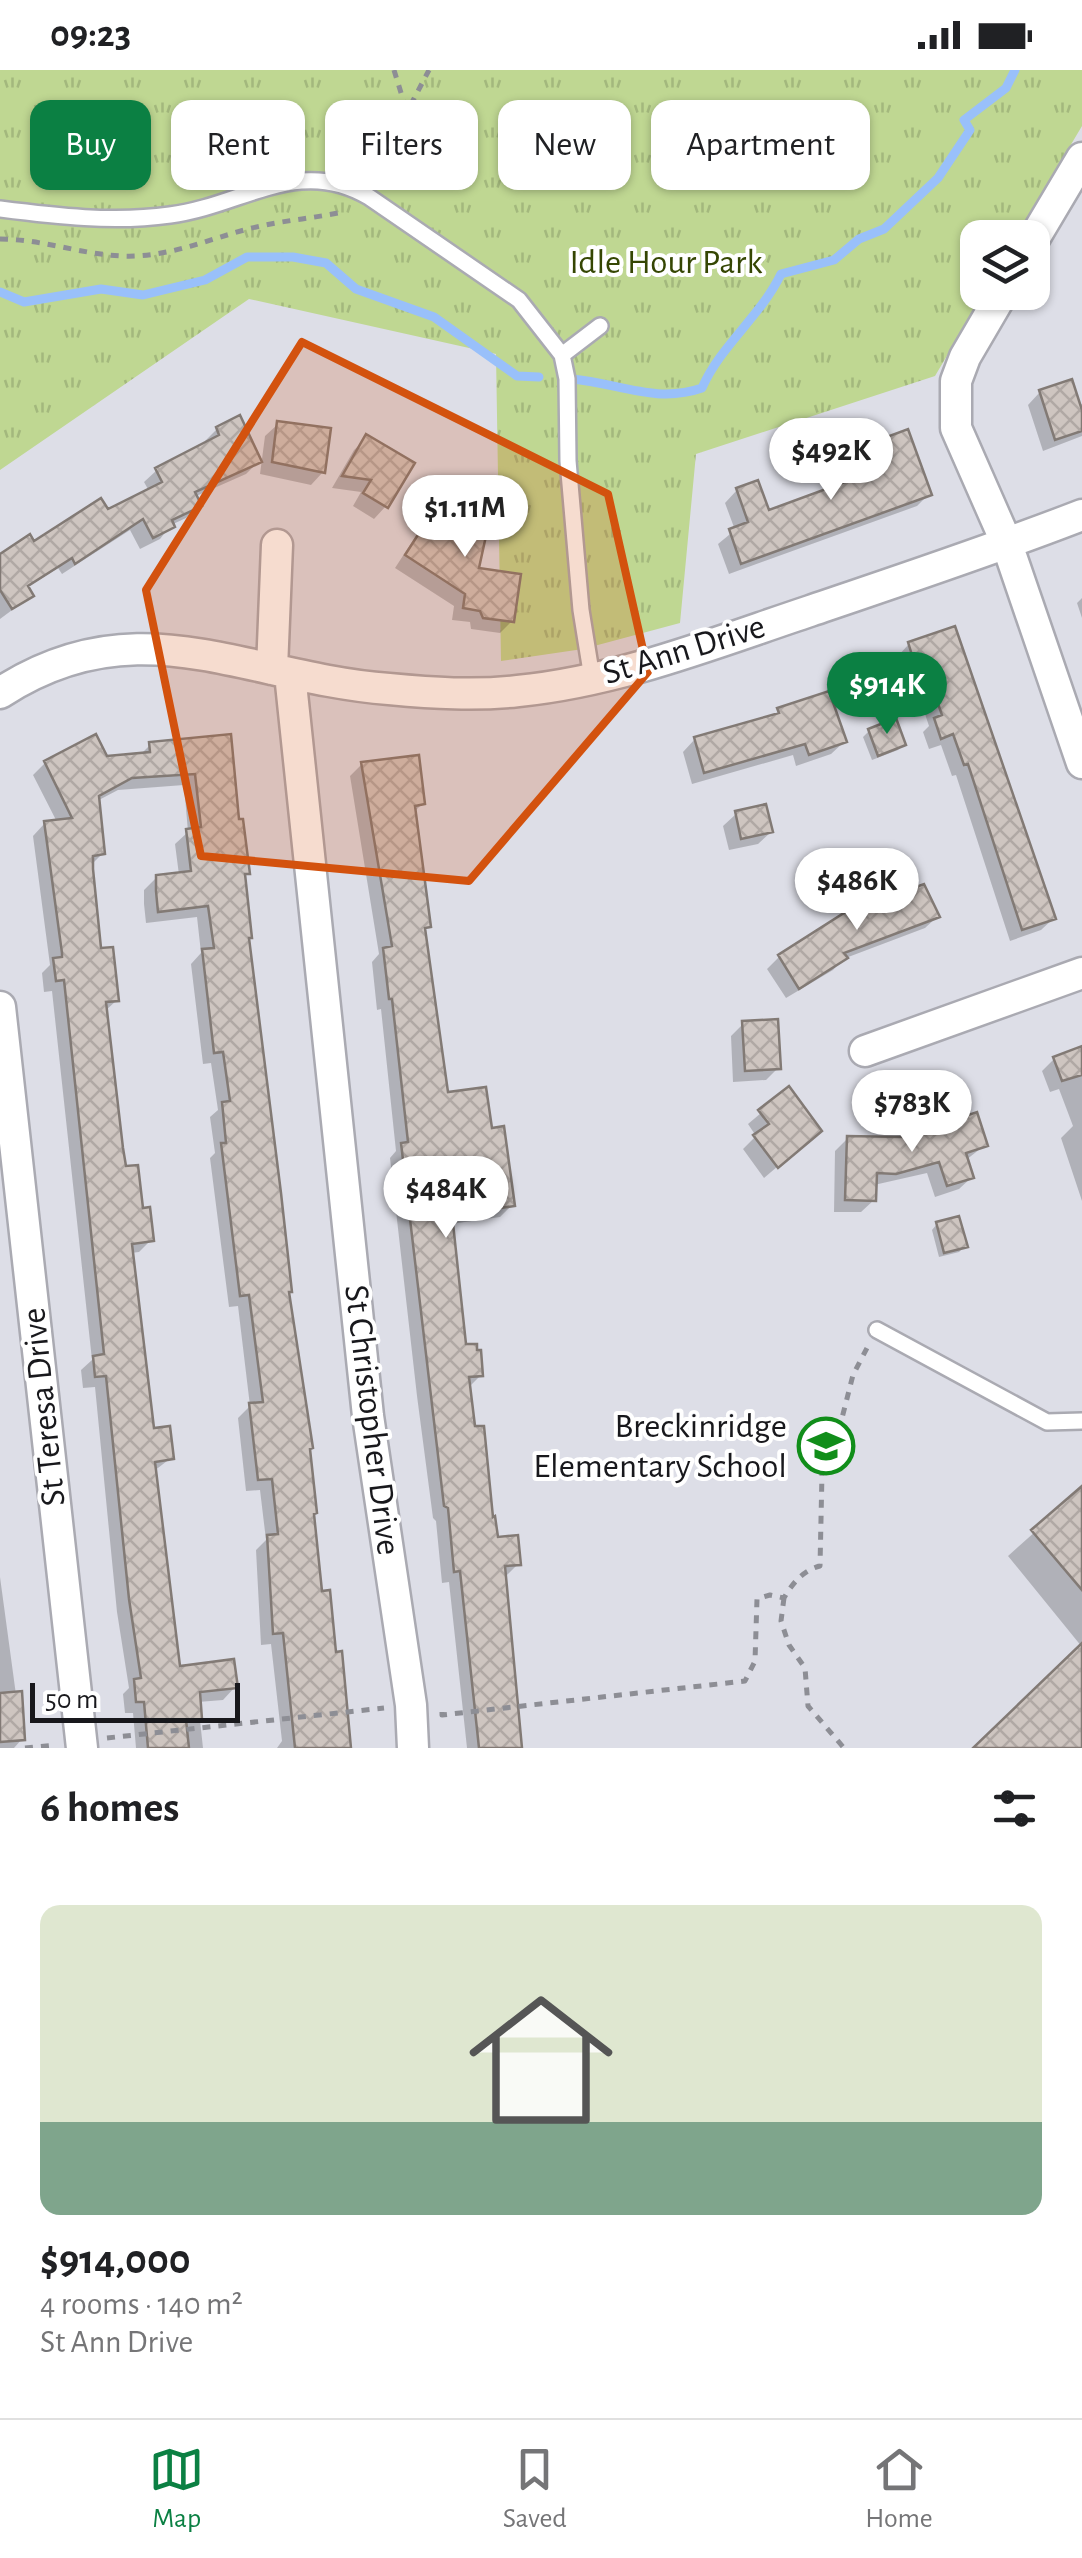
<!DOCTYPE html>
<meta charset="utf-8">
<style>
:root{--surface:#fff;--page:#f2f2f2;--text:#202124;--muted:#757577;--line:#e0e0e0;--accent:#0b8043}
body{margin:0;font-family:"Alegreya Sans",sans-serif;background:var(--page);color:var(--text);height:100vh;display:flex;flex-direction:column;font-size:38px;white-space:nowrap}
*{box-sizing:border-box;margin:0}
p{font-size:32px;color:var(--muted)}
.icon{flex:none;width:55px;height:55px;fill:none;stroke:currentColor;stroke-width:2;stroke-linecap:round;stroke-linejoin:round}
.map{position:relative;height:1678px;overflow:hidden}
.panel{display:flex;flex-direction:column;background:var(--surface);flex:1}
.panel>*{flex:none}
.top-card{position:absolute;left:30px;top:30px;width:1022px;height:90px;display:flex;gap:20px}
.buttons{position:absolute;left:960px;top:150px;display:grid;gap:20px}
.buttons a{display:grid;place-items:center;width:90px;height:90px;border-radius:20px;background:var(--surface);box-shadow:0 2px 8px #0004;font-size:50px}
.scale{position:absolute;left:30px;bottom:25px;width:210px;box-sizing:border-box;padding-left:10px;border:5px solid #18181c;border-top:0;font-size:28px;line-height:35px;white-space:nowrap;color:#18181c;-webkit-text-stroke:8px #fff;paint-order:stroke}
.price{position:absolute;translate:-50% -85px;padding:0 22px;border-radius:35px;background:#fff;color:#222;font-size:32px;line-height:65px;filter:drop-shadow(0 2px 5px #0008)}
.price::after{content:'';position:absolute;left:50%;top:60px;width:30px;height:22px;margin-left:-15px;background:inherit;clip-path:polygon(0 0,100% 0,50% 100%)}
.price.selected{background:var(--accent);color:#fff}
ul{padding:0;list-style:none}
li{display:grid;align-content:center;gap:20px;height:530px;padding:0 40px}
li+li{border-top:2px solid var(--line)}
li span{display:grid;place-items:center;height:310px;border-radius:20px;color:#555}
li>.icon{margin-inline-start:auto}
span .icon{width:180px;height:180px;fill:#fffc;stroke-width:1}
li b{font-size:42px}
h2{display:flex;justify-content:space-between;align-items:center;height:120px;padding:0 40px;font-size:42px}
.chip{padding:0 35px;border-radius:20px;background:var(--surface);box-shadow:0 2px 8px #0004;font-size:35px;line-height:90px}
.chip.selected{background:var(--accent);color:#fff}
.status{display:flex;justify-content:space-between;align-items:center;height:70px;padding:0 50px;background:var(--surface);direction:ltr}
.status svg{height:28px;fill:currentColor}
.tab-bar{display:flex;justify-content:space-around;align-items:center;height:140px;border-top:2px solid var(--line);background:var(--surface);font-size:28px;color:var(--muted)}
.tab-bar a{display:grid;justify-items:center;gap:5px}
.tab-bar .selected{color:var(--accent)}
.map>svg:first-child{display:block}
.park{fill:url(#park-tufts)}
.shadow{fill:#0003}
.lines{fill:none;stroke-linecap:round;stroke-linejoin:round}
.stream{stroke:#99c0fa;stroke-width:9}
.building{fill:url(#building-cross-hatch);stroke:#827a75;stroke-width:2.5}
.service-casing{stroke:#aaaab2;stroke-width:20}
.minor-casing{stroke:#aaaab2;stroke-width:35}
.path{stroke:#8d8e95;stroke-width:5;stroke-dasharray:8 8;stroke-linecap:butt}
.service{stroke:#fff;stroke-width:15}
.minor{stroke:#fff;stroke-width:30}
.marked{fill:#d3520e;fill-opacity:0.2;stroke:#d3520e;stroke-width:8;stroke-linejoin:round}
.labels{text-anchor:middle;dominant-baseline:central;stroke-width:8;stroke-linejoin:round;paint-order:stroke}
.park-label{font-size:35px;fill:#354603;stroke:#fff}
.street-label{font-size:35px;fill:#18181c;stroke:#fff}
.poi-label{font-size:35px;fill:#18181c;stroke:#fff;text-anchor:end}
</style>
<div class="status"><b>09:23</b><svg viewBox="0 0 49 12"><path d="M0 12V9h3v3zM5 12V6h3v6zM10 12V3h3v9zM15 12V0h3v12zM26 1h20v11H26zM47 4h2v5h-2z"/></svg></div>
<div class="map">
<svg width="1082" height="1678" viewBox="0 0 1082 1678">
<defs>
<pattern id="park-tufts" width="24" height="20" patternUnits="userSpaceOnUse" patternTransform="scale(2.5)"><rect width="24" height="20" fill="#bfd792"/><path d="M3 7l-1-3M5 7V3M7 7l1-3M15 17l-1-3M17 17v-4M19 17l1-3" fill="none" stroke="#a3b87d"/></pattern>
<pattern id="building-cross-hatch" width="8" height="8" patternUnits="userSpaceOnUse" patternTransform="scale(2.5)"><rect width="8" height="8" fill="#cec5c0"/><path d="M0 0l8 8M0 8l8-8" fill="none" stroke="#b0a8a4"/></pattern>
</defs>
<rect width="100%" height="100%" fill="#dddee7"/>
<path class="park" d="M0,0H1082V56L1016,167L978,168V222L984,223L935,306L696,384L680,553L583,579L501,591L496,284L249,229L0,400Z"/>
<path class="shadow" d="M1040,322L1078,335L1082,334V366L1043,381L1028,335Z
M278,354L323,402L311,415L260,404L265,366Z
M217,359L259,391L246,404L194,427L199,435L186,448L171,455L160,469L140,479L130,460L62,504L58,498L26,518L31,526L0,549V484L33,475L149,421L144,412L157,400L206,375L205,371Z
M367,368L386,436L374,449L353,436L361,422L332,418L354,380Z
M878,373L929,424L917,436L729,504L718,474L735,460L725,433L737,420L768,444L872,405L865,385Z
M444,429L476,500L512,551L500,563L471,559L470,552L452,550L454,536L395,498L432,441Z
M1082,528V548L1077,533Z
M954,559L1054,848L1041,860L1010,871L956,705L952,706L941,675L929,679L923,662L929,656L911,602L903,605L897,587L909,574Z
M778,641L844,672L831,684L796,696L793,685L692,714L683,682L695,669L771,648Z
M869,661L903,674L898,680L872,690L863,667Z
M229,667L237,752L248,803L243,808L247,869L308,1380L320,1523L350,1678H277L282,1671L271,1574L261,1575L256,1480L266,1470L260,1420L246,1421L238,1348L250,1336L238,1236L229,1237L210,1088L215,1083L210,1047L218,1040L211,993L203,994L191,894L201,883L197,847L146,853L144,834V820L157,807L179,805L175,774L188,762L184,715L118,720L97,731L103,783L90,796L99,881L117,930L104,942L124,1099L151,1170L139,1182L131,1183L152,1360L171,1388L154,1401L178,1598L235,1617L223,1630L198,1632L203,1678H136L133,1643H125L123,1624L129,1618L117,1542L95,1317L83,1318L81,1300L92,1290L52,921L44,922L42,903L50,895L33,766L45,753L57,752L33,705L45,693L139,686L150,675Z
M362,694L423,733L414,742L428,857L423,862L446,1025L490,1061L512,1135L500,1147L451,1154L464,1277L481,1305L468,1318L496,1470L518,1494L506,1506L520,1678H467L449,1512L442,1513L436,1451L433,1448L417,1326L390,1088L396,1081L381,939L377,940L372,892L379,884L350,706Z
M736,744L771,762L758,774L729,780L723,756Z
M846,846L937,847L925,858L843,889L833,900L786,928L767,899L779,887Z
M744,953L778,998L766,1010L733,1012L731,966Z
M1082,979V1131L1061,1068L1073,1056L1059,1019L1050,1022L1042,1001L1054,989Z
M788,1020L791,1085L764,1108L743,1079L756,1066L748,1054Z
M848,1068L904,1069L985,1075L966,1090L972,1107L959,1119L935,1127L927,1103L874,1115V1130L861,1142H834L835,1081Z
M937,1154L965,1176L959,1182L939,1187L932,1160Z
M1082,1420V1577L1008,1486Z
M0,1507L22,1669L14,1678H0Z"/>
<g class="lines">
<path class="stream" d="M0,222L24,232L101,219L143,225L205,210L247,187H293L326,193L356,219L434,247L517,306L539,307
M572,309C618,313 656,334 702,318C721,275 760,247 781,204L834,190L859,169L884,159L938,108L970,60L964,50L1006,18L1015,0"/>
</g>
<path class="building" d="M1072,309L1082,340V361L1055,370L1039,320Z
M240,345L262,392L195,422L202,436L172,450L175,457L153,468L143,449L75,494L72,488L28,516L34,526L12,539L0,520V484L30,464L34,471L101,428L108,439L162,412L155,398L219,365L216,357Z
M277,351L331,358L325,403L272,392Z
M908,359L932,425L741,494L729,459L748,452L736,418L758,410L769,440L886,397L876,371Z
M366,364L415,393L388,438L363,423L371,410L342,406Z
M443,426L458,435L491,443L479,498L521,504L514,552L483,548L480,541L463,538L465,524L405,485Z
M955,556L1056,849L1022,860L968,694L964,695L953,664L941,669L934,648L942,645L923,591L915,595L908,572Z
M829,621L847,672L809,685L805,674L704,703L694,667L779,643L777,638Z
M896,648L906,675L878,686L868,659Z
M96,664L107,686L150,682L149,672L231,664L239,749H243L250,804H245L252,868H249L281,1123L292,1222H289L313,1378L310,1379L317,1443L314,1444L322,1521L330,1520L336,1582L342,1581L351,1678H295L283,1563L273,1564L267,1465L278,1464L272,1409L258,1410L249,1333L263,1332L249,1225L240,1226L221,1073H226L222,1032L230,1031L223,982L214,983L202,879L214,878L208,836L158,842L156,821V805L191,801L186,759L201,757L195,704L132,708L99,726L105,784L93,786V799L101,878L113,877L119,931L106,932L123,1078L126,1096L138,1095L143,1138L150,1137L154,1171L132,1174L154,1358L170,1356L174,1389L155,1392L180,1596L234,1589L238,1618L200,1622L202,1649L186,1650L189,1678H148L144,1632H136L134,1609L141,1608L129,1529L106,1306L95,1307L93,1286L104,1284L64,910L56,911L53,888L62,887V883L44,751L72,748L44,691Z
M419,685L425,734L415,736L431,857L425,858L448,1022L486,1017L492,1058L504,1056L515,1136L452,1144L466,1274H477V1280H481L483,1306L469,1307L475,1356H484L493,1447L495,1446L498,1467L518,1465L521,1495L505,1496L522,1678H479L460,1501L454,1502L448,1438L444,1436L401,1073L408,1072L392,929H389L383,878L392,876L361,692Z
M766,734L773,762L741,769L735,741Z
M924,814L940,847L844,883L848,888L799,919L778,885L844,843Z
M778,949L781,999L745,1001L742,951Z
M1082,976V1005L1062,1011L1053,987Z
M789,1016L822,1061L778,1098L753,1065L769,1054L758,1040Z
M977,1042L988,1076L966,1083L974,1108L947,1116L939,1092L896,1104L877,1103L876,1131L845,1130L847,1066L903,1067Z
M959,1146L968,1177L944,1183L936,1152Z
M1082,1416V1520L1031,1460Z
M1082,1573V1678H973Z
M22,1621L25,1670L0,1672V1623Z"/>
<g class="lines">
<g class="service-casing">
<path id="service" d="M0,139C55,146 114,153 170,145C242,136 298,85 369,127L519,230L562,285L567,309L568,391L581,540L592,608
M562,285L600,256
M877,1260L1047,1352L1082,1351"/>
</g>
<g class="minor-casing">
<path id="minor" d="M1032,172L1082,88
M1003,222L965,287L956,311V358L1007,474L1082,693
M272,599L277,475
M290,604L368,1346L411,1635L413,1678
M0,623C138,533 245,608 389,619C432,623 475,626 518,621C619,611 714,573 810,541C901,510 992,480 1082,445
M0,937L82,1678
M865,981L1082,903"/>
</g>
<path class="path" d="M394,0L406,39
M367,102L407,42L429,0
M0,169C46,169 90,188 136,186C176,184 210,169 248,159C278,151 308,149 338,143L342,138
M784,1528L781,1551L789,1575L805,1598L808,1636L844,1678
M442,1642V1645L745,1611L755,1591L757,1529L770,1525L784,1528C792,1514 803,1500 820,1496L822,1403L841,1352L853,1305L867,1278
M107,1668L384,1638
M25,1678L56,1675"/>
<use href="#service" class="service"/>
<use href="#minor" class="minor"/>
</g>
<path class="marked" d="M302,272L608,424L648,602L469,811L201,786L146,520Z"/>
<defs>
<g id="school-ring" transform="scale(2.875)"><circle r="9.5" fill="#fff" stroke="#118e1a" stroke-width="1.5"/><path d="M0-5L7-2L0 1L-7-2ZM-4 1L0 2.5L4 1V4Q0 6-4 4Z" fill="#118e1a"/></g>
</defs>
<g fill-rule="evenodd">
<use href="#school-ring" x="826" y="1376"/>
</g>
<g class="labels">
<g class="park-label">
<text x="666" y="192">Idle Hour Park</text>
</g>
<g class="street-label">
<text transform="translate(684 580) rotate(-17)">St Ann Drive</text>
<text transform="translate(44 1337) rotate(-96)">St Teresa Drive</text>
<text transform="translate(372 1350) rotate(83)">St Christopher Drive</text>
</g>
<g class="poi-label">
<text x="787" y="1356">Breckinridge<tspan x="787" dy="40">Elementary School</tspan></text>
</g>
</g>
</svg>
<div class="buttons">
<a><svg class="icon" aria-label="layers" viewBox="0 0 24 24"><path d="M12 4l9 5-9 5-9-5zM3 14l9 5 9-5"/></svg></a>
</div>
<div class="scale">50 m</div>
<b class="price" style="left:831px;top:433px">$492K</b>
<b class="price" style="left:465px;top:490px">$1.11M</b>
<b class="price selected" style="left:887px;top:667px">$914K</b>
<b class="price" style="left:857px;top:863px">$486K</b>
<b class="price" style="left:912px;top:1085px">$783K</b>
<b class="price" style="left:446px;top:1171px">$484K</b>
<div class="top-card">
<a class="chip selected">Buy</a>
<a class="chip">Rent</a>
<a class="chip">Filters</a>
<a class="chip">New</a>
<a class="chip">Apartment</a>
</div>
</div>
<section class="panel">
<h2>6 homes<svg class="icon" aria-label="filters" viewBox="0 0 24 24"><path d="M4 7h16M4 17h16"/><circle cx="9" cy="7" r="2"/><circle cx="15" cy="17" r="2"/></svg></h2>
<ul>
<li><span style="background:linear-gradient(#dfe7d0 70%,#7fa58c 0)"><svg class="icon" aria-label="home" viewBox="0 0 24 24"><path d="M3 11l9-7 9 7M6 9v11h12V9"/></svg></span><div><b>$914,000</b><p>4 rooms · 140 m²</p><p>St Ann Drive</p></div></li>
</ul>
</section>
<nav class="tab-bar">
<a class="selected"><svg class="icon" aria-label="map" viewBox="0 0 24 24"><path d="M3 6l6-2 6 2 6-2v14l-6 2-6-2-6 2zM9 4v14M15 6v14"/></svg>Map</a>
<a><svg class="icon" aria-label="saved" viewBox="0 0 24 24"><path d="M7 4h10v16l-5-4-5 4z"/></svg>Saved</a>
<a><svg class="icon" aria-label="home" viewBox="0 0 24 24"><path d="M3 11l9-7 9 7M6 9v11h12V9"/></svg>Home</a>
</nav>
